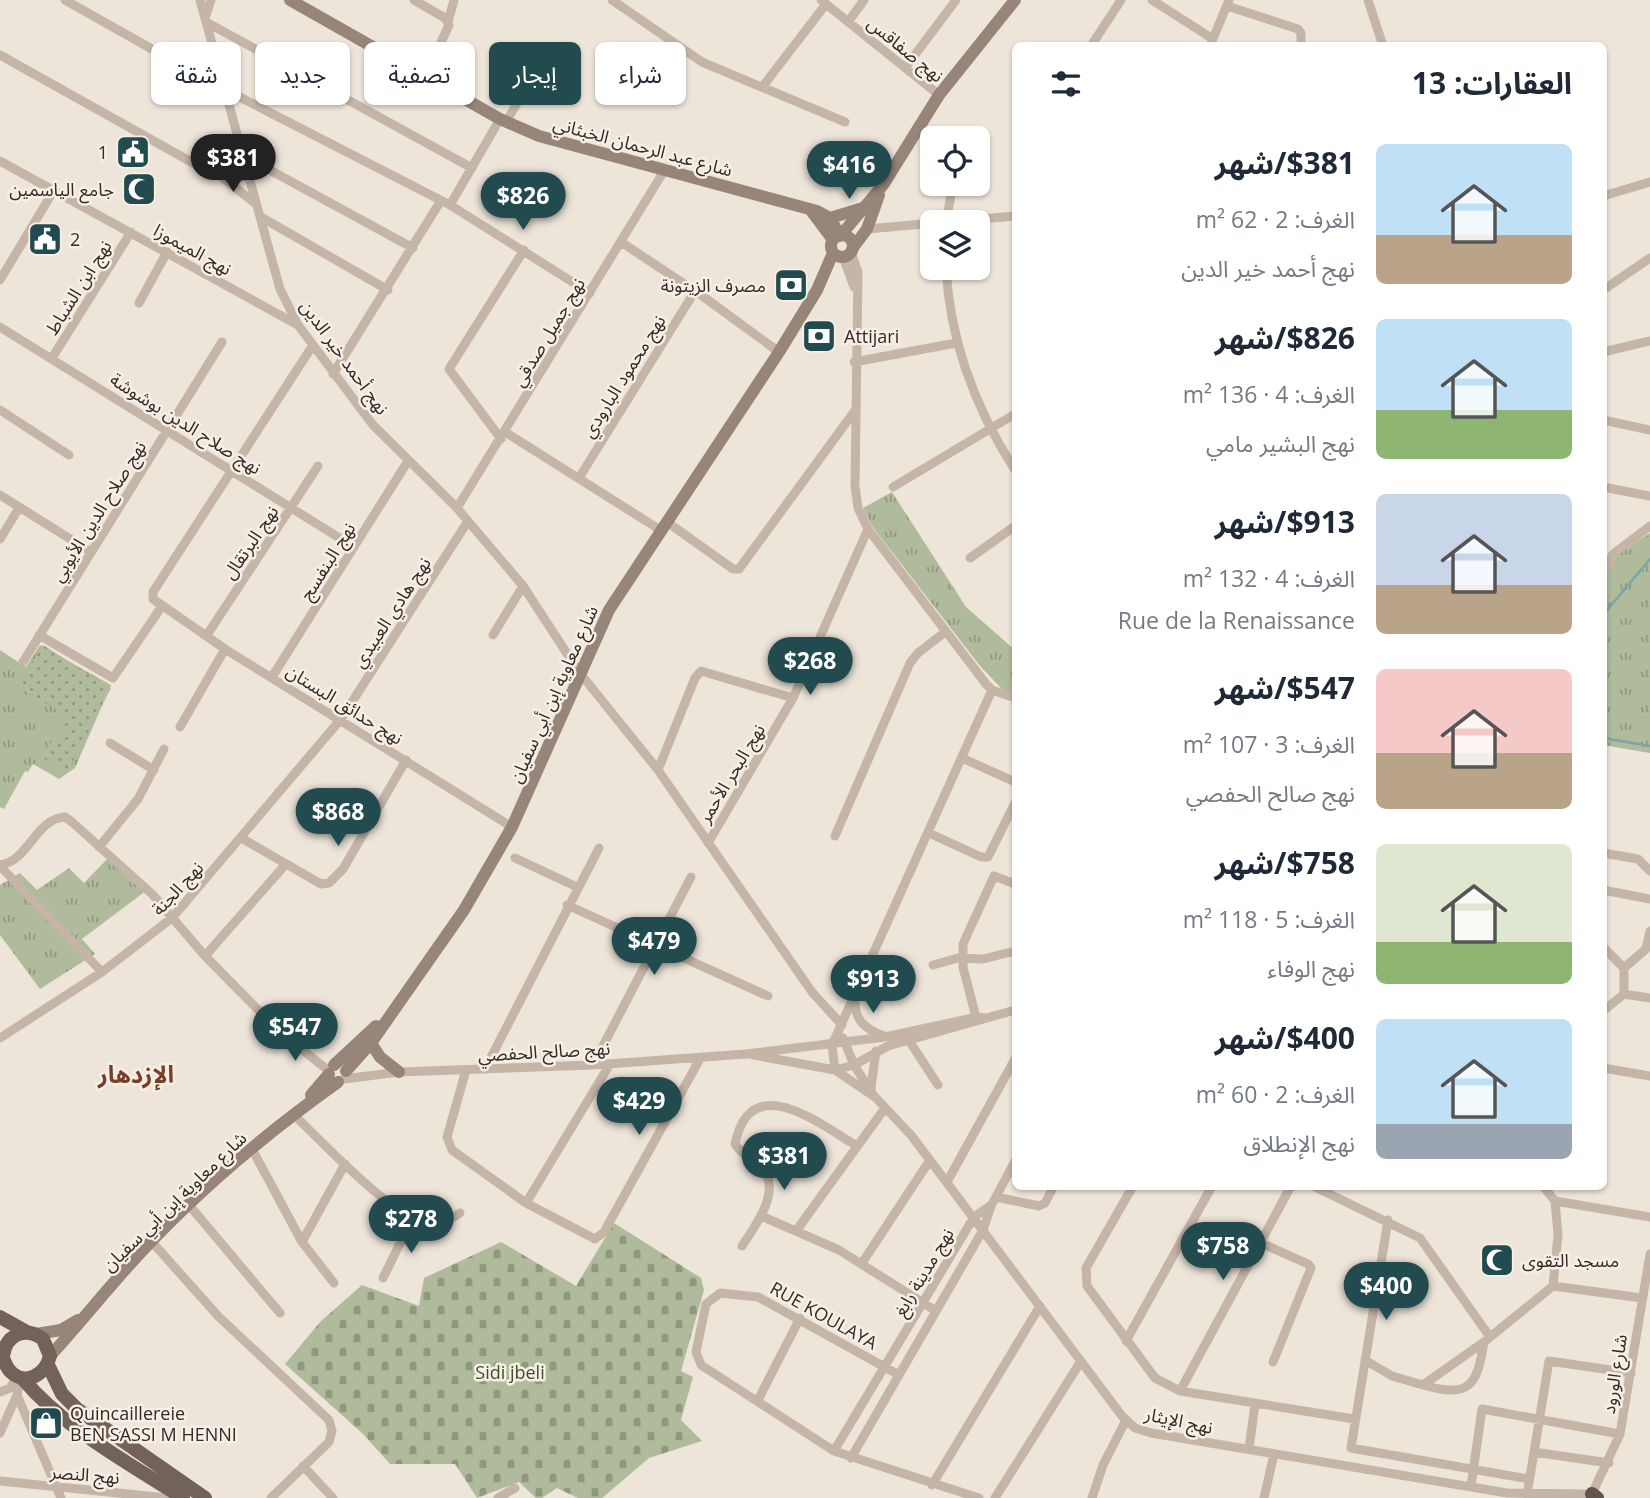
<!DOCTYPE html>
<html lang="ar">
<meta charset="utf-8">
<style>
:root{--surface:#fff;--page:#f2f2f3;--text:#1f2937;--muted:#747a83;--accent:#214b4f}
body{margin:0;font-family:"Open Sans","Noto Sans Arabic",sans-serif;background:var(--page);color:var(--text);direction:rtl;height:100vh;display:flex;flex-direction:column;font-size:26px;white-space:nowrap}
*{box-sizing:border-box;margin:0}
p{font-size:23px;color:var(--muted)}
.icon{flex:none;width:38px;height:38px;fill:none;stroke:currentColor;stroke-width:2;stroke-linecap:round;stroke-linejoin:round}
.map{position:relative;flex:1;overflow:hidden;direction:ltr}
.details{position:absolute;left:1012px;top:42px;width:595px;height:1148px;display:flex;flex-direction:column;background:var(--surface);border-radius:10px;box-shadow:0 2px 5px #0004;direction:rtl}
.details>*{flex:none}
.hud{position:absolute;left:21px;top:42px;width:665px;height:63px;direction:rtl;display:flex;gap:14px}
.buttons{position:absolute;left:920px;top:126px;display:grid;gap:14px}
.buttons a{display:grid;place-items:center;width:70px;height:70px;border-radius:10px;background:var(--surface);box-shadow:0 2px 5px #0004;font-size:35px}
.price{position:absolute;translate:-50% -60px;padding:0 16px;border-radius:24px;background:var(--accent);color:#fff;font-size:23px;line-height:46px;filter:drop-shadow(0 2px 4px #0008)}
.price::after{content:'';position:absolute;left:50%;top:42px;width:21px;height:16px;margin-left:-10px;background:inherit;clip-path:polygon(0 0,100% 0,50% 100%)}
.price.on{background:#222;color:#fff}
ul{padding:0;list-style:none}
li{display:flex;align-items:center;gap:21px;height:175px;padding:0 35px}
li span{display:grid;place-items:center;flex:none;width:196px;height:140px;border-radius:10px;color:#555}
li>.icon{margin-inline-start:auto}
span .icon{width:84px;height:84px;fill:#fffc;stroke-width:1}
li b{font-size:30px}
h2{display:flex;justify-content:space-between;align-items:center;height:84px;padding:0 35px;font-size:30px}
.tag{padding:0 24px;border-radius:10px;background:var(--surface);box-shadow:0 2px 5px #0004;font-size:24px;line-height:63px}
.tag.on{background:var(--accent);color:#fff}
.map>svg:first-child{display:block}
.grass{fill:url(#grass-tufts)}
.cemetery{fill:url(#cemetery-stones)}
.garden{fill:url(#garden-dots)}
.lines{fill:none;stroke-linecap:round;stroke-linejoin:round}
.stream{stroke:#7ca5a8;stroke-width:2.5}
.minor{stroke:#c5b5a7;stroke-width:9}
.secondary{stroke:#988579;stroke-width:12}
.primary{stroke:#736259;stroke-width:14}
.trunk{stroke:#62544c;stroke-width:14}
.labels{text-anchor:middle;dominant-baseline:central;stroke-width:5;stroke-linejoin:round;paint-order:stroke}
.street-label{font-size:18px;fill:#322b27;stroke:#f7efe5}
.poi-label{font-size:18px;fill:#322b27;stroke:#f7efe5;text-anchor:start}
.park-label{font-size:18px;fill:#414e2d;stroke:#f7efe5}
.district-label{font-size:24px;font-weight:bold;fill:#793e28;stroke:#f7efe5}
</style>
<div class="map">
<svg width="1650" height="1498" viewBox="0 0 1650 1498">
<defs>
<pattern id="grass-tufts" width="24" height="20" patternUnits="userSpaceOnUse" patternTransform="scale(1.75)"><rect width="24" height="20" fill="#b0bb9b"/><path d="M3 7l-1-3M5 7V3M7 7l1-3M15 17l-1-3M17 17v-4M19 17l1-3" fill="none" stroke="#90987e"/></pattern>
<pattern id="cemetery-stones" width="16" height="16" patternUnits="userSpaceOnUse" patternTransform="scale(1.75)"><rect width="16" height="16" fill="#b0bb9b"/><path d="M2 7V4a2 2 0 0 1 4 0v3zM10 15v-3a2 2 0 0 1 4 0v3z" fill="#90987e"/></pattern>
<pattern id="garden-dots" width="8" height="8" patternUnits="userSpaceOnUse" patternTransform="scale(1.75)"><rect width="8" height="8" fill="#b0bb9b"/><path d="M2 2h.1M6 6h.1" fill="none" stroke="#90987e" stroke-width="1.8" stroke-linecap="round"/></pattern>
</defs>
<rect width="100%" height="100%" fill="#eee5da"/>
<path class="grass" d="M892,492L966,607L1015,650V694L1002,689L980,666L872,526L863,508Z
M1650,533V753L1603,745V582L1618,554Z
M40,645L111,685L75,768L59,779L33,764L28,772L25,771L4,809L0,807V650L26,667Z
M109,857L147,890L82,939L95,954L40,989L0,935V885L20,873L37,890L69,868L84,883Z"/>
<path class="cemetery" d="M614,1223L701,1278L704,1290L681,1371L693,1377L681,1420L702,1441L649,1458L602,1498H578L557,1488L542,1498H536L519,1482L477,1498L455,1464H390L364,1435L285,1364L321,1321L362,1285L419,1306L424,1278L501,1242L576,1286Z"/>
<path class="garden" d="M43,645L111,688L67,773L43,758L50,743L65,731L64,714L16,686Z"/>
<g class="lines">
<path class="stream" d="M1603,615L1650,559
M1603,738L1650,746"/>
<path class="minor" d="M65,0L166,57L213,48
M200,0L280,289L298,325L373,425L457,508L523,586L579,672L658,770L812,992L842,1025
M414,0L445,18L449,25L426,75
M612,0L702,62L845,122
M821,0L939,95
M1152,0L1213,39
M1368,0L1383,46
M1227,6L1298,29L1301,33V46
M206,15L211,0
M206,22L472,168
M448,22L454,0
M848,22L864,0
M1091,46L1121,0
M1210,46L1229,0
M0,55L211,173L234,179L249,175
M905,68L956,0
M763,86L826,4
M226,90L450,205L590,293
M506,122L533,76
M244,156L413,248
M0,161L296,324
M219,174L242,150
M223,178L256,204
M1603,196L1650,182
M450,205L500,119
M261,217L388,290
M946,222L953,184
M867,229L1015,216
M621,242L701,295L779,352
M851,252L858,272L855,486L858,508L868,529L986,684L992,690L1015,698
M843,257L854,287
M946,268C950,342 975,408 1015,470
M0,280L54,190
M1603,290L1650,258
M139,303L167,252
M0,327L354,547
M313,345L153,592V599L225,649L512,827
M1603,352L1650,341
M52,358L131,232
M854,362L956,343
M333,374L440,202
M0,410L69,455
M1603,420L1650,430
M505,432L662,531
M501,439L449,369L524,250
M579,478L695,291
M893,487L1015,414
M1603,487L1650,496
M0,495L91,552
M457,508L664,171
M667,522L733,569H739L854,412
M0,539L19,508
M970,558L1015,526
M1603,573L1613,554L1650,526
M39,635L113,678L162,606
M207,635L318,466
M493,635L523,586
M23,662L222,342
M272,677L408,461
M992,690L832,1045L835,1070L875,1097L911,1135L1122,1416L1135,1428L1151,1433L1507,1493L1592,1494
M180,727L225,649
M110,743L154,770
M962,758L1015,782
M658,770L695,678L701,671L793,698
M929,833L981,857H988L1015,803
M835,836L910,663L918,653L945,632
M243,839L321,884L329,883L343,869L406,760
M708,843L793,698L868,529
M99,847L138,799L164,749
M1603,853L1638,859L1650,871
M515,858L577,887
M0,865C28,862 36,818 65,817L72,822L152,894L205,956L280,1032L329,1071
M0,866L102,972
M1603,890L1650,899
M567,905L768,996
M1603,947L1624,968V994
M205,956L285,865
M933,965L958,958L983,959L1015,951
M1624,968L1646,949L1650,931
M855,999C854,1020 865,1029 884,1036
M1603,1011L1624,994L1650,998
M977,1021L963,967V944L994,876L1015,884
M0,1038L102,972L172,918L341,719L468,521
M843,1038L854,1065L874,1096
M908,1039L938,1085
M753,1055L835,1070L854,1065L888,1046L1015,1010
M593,1065L691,877
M1603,1068L1650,1076
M485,1069L599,848
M466,1070L447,1137L452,1150L526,1203L595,1239L604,1232L701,1057
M344,1079L399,1072L593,1065L746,1054L885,1037L977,1017L986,1018
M871,1088L876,1051
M293,1114C325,1144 396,1223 438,1227L460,1213
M252,1149L302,1242L334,1283
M947,1182L1015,1059
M1133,1186L1086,1268L1087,1286L1155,1378L1180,1391L1354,1419
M1313,1186L1420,1238L1490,1337
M996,1197L1039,1206L1045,1203L1054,1186
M1555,1201L1650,1217
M526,1203L610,1064
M189,1205L280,1313
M761,1216L839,1250L936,1311
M1388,1220L1351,1448L1529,1479
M796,1231L885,1108
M152,1242L219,1317L329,1420L332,1431L329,1442L271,1498
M302,1242L345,1164
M1261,1243L1308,1264L1311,1268L1273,1362
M742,1246C756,1225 784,1188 760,1166C751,1158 740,1153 735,1144C751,1068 819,1124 857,1146
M862,1263L930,1160
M383,1278L412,1219
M1553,1286L1642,1298
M1126,1341L1212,1186
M1365,1360L1392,1376L1423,1385L1484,1342L1553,1286L1558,1235L1555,1201L1543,1186
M899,1375L758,1297L720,1293L706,1304L696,1352L701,1365L834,1451L979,1498
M1423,1385C1469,1398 1477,1387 1484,1342
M1180,1391L1291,1186
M0,1392L10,1388L16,1378
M17,1395L61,1498
M758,1400L800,1318
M0,1433L17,1395L20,1377
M1249,1449L1255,1404
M834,1451L974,1217L990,1206
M1534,1452L1609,1463
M851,1458L983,1230L991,1206L1015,1161
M303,1466L333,1498
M0,1481L167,1498
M932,1485L1040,1306
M1471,1486L1482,1409L1620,1434
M1527,1495L1549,1361L1631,1373
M1591,1496L1620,1434L1650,1254
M498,1498L515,1488
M995,1498L1081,1361
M1092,1498L1103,1465L1126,1420
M1264,1498L1274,1454"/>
<path class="secondary" d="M290,0L500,119L539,136L817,211L830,218L840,236
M812,212L833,240
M830,218L863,208
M841,235L883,185L939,95L1015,0
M831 246a11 11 0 1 1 22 0a11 11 0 1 1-22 0Z
M852,249L867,229L879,195
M371,1043L380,1057L399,1072
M334,1065L376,1026
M346,1071L371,1043L464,910L512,827L609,610L779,352L817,290L833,253
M311,1095L329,1074
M36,1334L61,1330L78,1320
M50,1356C73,1331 94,1305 116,1280C181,1205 258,1139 338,1082"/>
<path class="primary" d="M0,1317L27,1332
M0,1353C5,1359 5,1367 11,1372C27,1387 46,1373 50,1356L43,1339C26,1326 6,1334 3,1356
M48,1365L62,1394L77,1409L205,1498
M22,1378C65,1429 127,1462 183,1498"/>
<path class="trunk" d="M1592,1494L1597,1498"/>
</g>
<defs>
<g id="civic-square" transform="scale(1.75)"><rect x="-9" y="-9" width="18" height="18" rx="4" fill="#214b4f" stroke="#f7efe5"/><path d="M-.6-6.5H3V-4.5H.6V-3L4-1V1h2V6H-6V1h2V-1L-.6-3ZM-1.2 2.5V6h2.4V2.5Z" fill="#fff"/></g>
<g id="mosque-square" transform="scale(1.75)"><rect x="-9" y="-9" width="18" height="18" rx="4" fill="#214b4f" stroke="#f7efe5"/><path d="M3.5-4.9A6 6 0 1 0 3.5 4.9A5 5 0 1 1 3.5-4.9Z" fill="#fff"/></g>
<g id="bank-square" transform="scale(1.75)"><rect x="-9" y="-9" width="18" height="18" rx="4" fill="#214b4f" stroke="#f7efe5"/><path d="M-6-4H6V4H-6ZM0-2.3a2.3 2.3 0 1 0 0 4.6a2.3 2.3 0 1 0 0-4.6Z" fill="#fff"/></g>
<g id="shop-square" transform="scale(1.75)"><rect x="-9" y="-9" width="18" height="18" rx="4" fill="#214b4f" stroke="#f7efe5"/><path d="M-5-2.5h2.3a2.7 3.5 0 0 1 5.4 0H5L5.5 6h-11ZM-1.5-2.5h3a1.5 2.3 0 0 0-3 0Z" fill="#fff"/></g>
</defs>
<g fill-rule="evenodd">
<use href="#civic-square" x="133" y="152"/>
<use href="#mosque-square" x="139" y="189"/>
<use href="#civic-square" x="45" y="239"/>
<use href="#bank-square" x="791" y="285"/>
<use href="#bank-square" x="819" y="336"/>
<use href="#mosque-square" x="1497" y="1260"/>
<use href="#shop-square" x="46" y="1423"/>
</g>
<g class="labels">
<g class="street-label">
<text transform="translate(906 49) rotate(39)">نهج صفاقس</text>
<text transform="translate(643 146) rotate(15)">شارع عبد الرحمان الخبثاني</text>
<text transform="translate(193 249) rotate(29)">نهج الميموزا</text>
<text transform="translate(78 287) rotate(-58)">نهج ابن الشباط</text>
<text transform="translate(548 332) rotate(-59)">نهج جميل صدقي</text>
<text transform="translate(345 357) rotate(54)">نهج أحمد خير الدين</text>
<text transform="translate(623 376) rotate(-58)">نهج محمود البارودي</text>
<text transform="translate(186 423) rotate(32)">نهج صلاح الدين بوشوشة</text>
<text transform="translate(98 511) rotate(-58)">نهج صلاح الدين الأيوبي</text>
<text transform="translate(250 542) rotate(-56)">نهج البرتقال</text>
<text transform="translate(327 561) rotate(-58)">نهج البنفسج</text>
<text transform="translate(391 612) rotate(-57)">نهج هادي العبيدي</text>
<text transform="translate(553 694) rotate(-66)">شارع معاوية إبن أبي سفيان</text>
<text transform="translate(345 704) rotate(32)">نهج حدائق البستان</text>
<text transform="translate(731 773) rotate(-59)">نهج البحر الأحمر</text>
<text transform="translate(177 888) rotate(-47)">نهج الجنة</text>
<text transform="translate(544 1051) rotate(-3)">نهج صالح الحفصي</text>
<text transform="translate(174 1201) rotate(-44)">شارع معاوية إبن أبي سفيان</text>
<text transform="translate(923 1272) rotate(-59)">نهج مدينة رابغ</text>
<text transform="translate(824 1315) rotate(29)">RUE KOULAYA</text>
<text transform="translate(1614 1374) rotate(-81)">شارع الورود</text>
<text transform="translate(1179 1420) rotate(12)">نهج الإيثار</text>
<text transform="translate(85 1474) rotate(5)">نهج النصر</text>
</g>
<g class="poi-label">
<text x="108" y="152" text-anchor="end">1</text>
<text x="114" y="189" text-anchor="end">جامع الياسمين</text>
<text x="70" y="239">2</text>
<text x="766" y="285" text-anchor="end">مصرف الزيتونة</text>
<text x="844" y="336">Attijari</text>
<text x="1522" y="1260">مسجد التقوى</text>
<text x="70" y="1413">Quincaillereie<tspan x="70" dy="21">BEN SASSI M HENNI</tspan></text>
</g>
<g class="park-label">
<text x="510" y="1372">Sidi jbeli</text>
</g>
<g class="district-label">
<text x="136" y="1073">الإزدهار</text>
</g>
</g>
</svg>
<div class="buttons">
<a><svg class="icon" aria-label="locate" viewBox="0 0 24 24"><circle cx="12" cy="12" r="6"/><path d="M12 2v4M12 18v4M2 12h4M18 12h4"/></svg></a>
<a><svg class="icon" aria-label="layers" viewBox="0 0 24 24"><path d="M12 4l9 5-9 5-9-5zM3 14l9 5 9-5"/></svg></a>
</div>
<b class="price on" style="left:233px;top:194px">$381</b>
<b class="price" style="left:849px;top:201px">$416</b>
<b class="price" style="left:523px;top:232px">$826</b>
<b class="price" style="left:810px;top:697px">$268</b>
<b class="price" style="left:338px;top:848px">$868</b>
<b class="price" style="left:654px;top:977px">$479</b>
<b class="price" style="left:873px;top:1015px">$913</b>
<b class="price" style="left:295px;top:1063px">$547</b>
<b class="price" style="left:639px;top:1137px">$429</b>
<b class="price" style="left:784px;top:1192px">$381</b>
<b class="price" style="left:411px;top:1255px">$278</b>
<b class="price" style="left:1223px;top:1282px">$758</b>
<b class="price" style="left:1386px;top:1322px">$400</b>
<div class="hud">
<a class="tag">شراء</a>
<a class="tag on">إيجار</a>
<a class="tag">تصفية</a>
<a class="tag">جديد</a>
<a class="tag">شقة</a>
</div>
<section class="details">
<h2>العقارات: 13<svg class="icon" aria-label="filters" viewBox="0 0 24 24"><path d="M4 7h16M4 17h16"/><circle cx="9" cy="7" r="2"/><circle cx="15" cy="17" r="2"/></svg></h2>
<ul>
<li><span style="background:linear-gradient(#bfe0f5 65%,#b9a48a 0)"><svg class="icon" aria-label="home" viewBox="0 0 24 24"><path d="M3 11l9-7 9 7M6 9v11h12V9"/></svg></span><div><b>$381/شهر</b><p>الغرف: 2 · 62 m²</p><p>نهج أحمد خير الدين</p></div></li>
<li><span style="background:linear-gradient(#bfe0f5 65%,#8fb573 0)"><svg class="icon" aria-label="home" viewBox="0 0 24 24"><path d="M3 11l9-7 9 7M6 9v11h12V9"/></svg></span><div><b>$826/شهر</b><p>الغرف: 4 · 136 m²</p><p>نهج البشير مامي</p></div></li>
<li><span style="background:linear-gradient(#c9d6e8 65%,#b9a48a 0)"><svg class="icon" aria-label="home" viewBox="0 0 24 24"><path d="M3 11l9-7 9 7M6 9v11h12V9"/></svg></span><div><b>$913/شهر</b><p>الغرف: 4 · 132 m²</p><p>Rue de la Renaissance</p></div></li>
<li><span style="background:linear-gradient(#f6c9c9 60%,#b9a48a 0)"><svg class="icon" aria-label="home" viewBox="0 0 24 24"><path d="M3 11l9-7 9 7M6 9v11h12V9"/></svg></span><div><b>$547/شهر</b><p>الغرف: 3 · 107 m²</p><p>نهج صالح الحفصي</p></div></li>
<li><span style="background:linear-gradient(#dfe7d0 70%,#8fb573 0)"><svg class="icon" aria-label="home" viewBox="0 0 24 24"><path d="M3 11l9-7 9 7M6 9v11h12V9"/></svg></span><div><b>$758/شهر</b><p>الغرف: 5 · 118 m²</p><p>نهج الوفاء</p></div></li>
<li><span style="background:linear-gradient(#bfe0f5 75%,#9aa5b1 0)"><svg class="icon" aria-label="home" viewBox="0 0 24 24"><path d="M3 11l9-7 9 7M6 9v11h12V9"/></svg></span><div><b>$400/شهر</b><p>الغرف: 2 · 60 m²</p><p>نهج الإنطلاق</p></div></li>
</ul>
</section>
</div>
